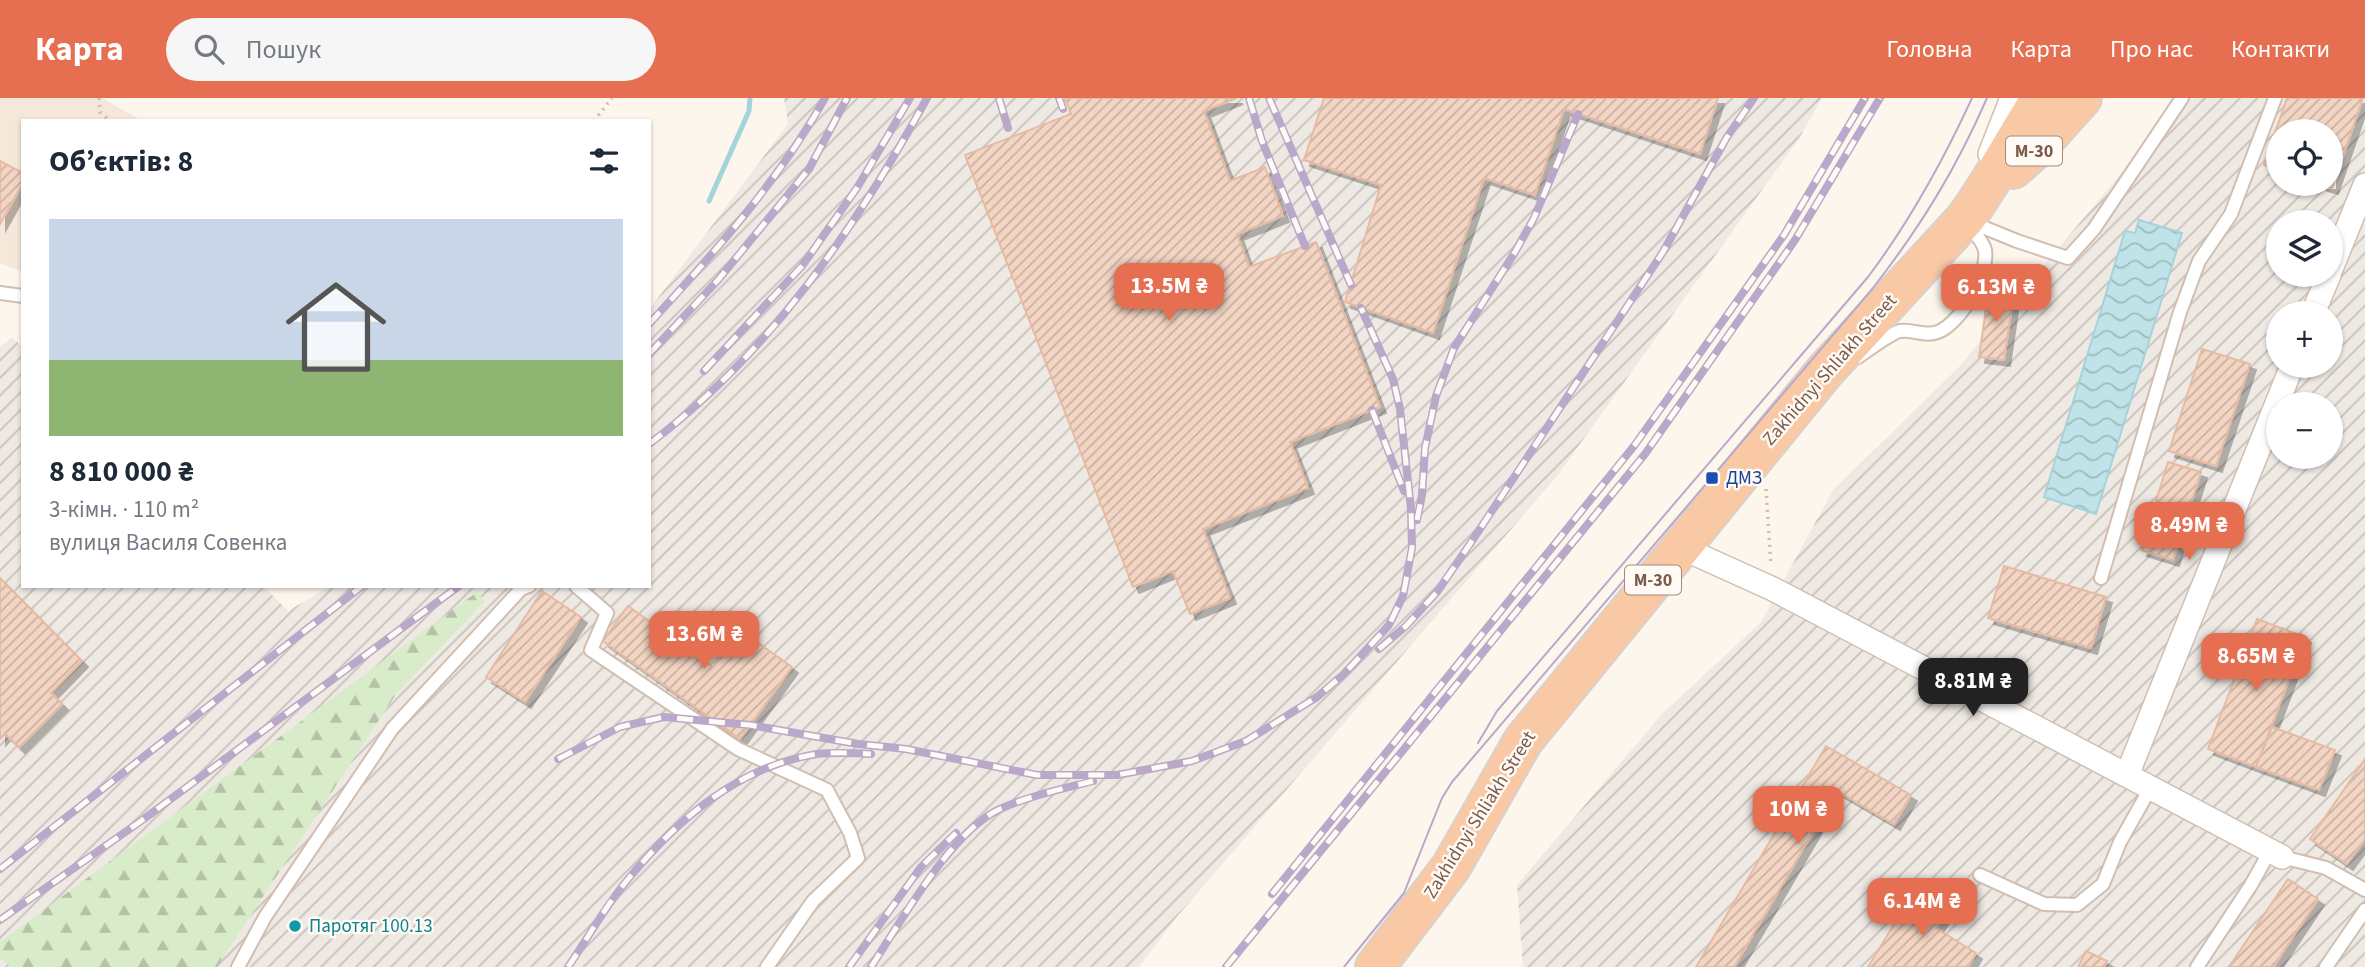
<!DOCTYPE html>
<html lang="uk">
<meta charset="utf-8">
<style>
:root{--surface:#fff;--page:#f6f6f7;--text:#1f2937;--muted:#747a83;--accent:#e76f51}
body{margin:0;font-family:"Source Sans 3",sans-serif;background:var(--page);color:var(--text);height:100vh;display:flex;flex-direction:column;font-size:26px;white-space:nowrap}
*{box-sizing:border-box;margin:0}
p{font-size:23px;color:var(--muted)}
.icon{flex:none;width:38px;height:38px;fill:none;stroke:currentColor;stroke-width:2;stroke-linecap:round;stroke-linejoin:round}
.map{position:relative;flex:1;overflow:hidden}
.drawer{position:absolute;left:21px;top:21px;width:630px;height:469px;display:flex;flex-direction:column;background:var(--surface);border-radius:0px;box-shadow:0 2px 5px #0004}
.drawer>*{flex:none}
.buttons{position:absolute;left:2266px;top:21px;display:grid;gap:14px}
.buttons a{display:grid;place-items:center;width:77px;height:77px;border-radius:50%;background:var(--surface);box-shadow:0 2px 5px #0004;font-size:35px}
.price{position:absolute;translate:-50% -60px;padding:0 16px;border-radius:14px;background:var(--accent);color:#fff;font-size:23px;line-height:46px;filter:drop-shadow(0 2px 4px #0008)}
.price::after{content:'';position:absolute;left:50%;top:42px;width:21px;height:16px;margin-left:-10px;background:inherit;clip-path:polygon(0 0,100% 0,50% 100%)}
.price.active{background:#222;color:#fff}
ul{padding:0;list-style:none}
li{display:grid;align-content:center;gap:14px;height:371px;padding:0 28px}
li span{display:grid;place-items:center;height:217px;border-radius:0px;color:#555}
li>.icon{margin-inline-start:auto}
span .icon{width:126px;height:126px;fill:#fffc;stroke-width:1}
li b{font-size:30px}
h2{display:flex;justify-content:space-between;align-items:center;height:84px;padding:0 28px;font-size:30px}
header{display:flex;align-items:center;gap:42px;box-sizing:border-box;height:98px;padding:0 35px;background:var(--accent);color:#fff}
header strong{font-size:33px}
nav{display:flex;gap:38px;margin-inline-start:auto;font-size:24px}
.search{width:490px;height:63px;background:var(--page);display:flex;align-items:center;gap:18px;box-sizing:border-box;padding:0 24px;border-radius:38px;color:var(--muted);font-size:26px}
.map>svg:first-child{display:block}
.residential{fill:#f5e8da}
.industrial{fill:url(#industrial-furrows);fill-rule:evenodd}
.forest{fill:url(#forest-firs)}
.water{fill:url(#water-waves);stroke:#a5d3da;stroke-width:2}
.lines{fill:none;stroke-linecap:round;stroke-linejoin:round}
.stream{stroke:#a5d3da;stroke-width:5}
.building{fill:url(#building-hatch);stroke:#e6bba3;stroke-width:2;filter:url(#shadow)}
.service-casing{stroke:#d1beb0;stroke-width:16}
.minor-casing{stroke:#d1beb0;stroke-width:26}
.trunk-casing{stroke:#dad1cd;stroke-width:42}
.path{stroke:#d9b8a5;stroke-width:3.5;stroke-dasharray:2 5;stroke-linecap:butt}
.service{stroke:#fff;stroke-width:12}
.minor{stroke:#fff;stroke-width:23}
.trunk{stroke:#f9c8a4;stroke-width:38}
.tram{stroke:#b9a8c9;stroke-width:2}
.rail-casing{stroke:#b9a8c9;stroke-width:8}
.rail{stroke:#fffaf3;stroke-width:5;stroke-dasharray:16;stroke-linecap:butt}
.transit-dot{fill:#1a4fb4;stroke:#fffaf3;stroke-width:2.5}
.culture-dot{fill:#0f9aa8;stroke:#fffaf3;stroke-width:2.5}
.labels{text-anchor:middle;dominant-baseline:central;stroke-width:5;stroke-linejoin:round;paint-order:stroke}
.shield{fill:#fffaf3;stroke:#a28b7f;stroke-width:2}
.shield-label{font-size:18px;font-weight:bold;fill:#7a5c4d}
.street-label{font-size:19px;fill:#7a5c4d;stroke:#fffaf3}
.transit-label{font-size:19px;fill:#164399;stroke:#fffaf3;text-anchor:start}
.culture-label{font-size:19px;fill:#0d838f;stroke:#fffaf3;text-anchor:start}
</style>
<header>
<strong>Карта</strong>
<div class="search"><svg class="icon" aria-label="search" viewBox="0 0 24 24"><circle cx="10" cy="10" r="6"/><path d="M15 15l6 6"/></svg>Пошук</div>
<nav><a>Головна</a><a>Карта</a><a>Про нас</a><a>Контакти</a></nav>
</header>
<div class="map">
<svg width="2365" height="869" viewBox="0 0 2365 869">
<defs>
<pattern id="industrial-furrows" width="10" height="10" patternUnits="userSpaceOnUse" patternTransform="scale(1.75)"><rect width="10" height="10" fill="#efe9e4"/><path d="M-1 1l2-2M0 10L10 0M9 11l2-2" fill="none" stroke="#c7c0bb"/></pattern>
<pattern id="forest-firs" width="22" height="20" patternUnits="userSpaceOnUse" patternTransform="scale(1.75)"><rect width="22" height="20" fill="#d8ecc9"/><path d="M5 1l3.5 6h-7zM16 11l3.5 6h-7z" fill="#b4c2a5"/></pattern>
<pattern id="water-waves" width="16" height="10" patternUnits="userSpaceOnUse" patternTransform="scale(1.75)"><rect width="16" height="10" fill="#bfe3e8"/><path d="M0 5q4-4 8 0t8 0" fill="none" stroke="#a0bbbe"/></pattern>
<pattern id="building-hatch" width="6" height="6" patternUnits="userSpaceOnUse" patternTransform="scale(1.75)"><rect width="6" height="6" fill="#f3d5c3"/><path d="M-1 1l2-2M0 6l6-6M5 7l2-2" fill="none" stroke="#cab0a1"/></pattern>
<filter id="shadow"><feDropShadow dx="6" dy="6" stdDeviation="0" flood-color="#0004"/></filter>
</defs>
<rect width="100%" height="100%" fill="#fdf6ec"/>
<path class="residential" d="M0,0H102L142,23H23V174L0,165Z"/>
<path class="industrial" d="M784,0H1822L1798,42L1557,378L1175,821L1139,869H0V249L12,239L23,250V488H263L288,513L330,488H649V212L788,26Z
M2173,0H2365V869H1523L1517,787L1662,616L1761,524L1833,392L1959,269L2143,49ZM2278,33H2331V86H2278ZM2278,124H2331V177H2278ZM2278,215H2331V268H2278ZM2278,306H2331V359H2278Z"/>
<path class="forest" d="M477,494L485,503L396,596L217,869H12L0,860V844Z"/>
<path class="water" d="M2139,122L2182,135L2096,416L2044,399L2125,133L2135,135Z"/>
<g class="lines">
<path class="stream" d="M709,103L749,13L750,0"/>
</g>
<path class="building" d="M1065,0H1237L1204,13L1230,83L1265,69L1283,118L1237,136L1249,169L1316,144L1380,309L1290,344L1308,390L1203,431L1230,500L1190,516L1173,473L1133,489L965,57L1071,16Z
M1324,0H1718L1700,56L1564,11L1535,97L1484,80L1433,235L1345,204L1381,87L1304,62Z
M2287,0H2363L2332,90L2319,86H2331V33H2278V72L2264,67Z
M0,63L23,75V85L0,126Z
M1989,190L2014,194L2004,262L1979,259Z
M2202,251L2250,266L2216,368L2169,353Z
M2168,364L2201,374L2173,462L2141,452Z
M2004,468L2106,499L2091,550L1988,520Z
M0,480L82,563L51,595L62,606L19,649L5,636L0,641Z
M542,493L581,519L525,604L486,579Z
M628,508L713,569L740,532L792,569L740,641L603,543Z
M2257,521L2305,539L2256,669L2208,651Z
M2272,629L2335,652L2319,692L2256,669Z
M1826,648L1911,697L1894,726L1837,693L1734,869H1696Z
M2365,661V741L2347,766L2310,741Z
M2288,781L2318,801L2273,869H2229Z
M1918,787L1951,807L1936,830L1976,855L1968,869H1868Z
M2086,853L2107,863L2104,869H2078Z"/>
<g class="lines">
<g class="service-casing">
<path id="service" d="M1968,123L2017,143L2068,160L2094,131L2182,0
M0,195L23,198
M1858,259C1867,253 1891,235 1900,233C1912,231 1925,239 1938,234C1961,225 1989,176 1985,152C1983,143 1972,132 1967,125
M2101,480L2180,214L2199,163L2231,116L2275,0
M576,488L607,515L591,552L738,651L827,692L850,735L858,760L813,803L767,869
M2282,759L2326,770L2365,792
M1980,777L2044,806L2077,807L2103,786L2120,744L2151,689
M238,869L265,819L392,631L521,491L529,488
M2197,869L2251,787L2270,753
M2326,869L2365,812"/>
</g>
<g class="minor-casing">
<path id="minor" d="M1990,56L2012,0
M2331,171L2365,87
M2313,215L2329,177
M1680,449L1773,491L2282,759
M2127,677L2292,268"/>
</g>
<g class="trunk-casing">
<path id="trunk" d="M2013,71L2038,49L2082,0
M1375,869L1451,769L1523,643L1825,273L1965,121C1993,83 2015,40 2041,0"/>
</g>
<path class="path" d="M99,0L100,14L110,23
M594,23L612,0
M1766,391L1771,467"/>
<use href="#service" class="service"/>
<use href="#minor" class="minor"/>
<use href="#trunk" class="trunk"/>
<path class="tram" d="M1478,645L1497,613L1868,179C1910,123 1943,63 1972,0
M1344,869L1404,795L1442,700L1452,684L1873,190C1921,128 1956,71 1987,0"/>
<g class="rail-casing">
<path id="rail" d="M999,0L1008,30
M1059,0L1063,11
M1249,0L1262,43L1305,148
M1269,0L1351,187
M649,226C714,155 778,84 825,0
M649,256L718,182L809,71L847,0
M704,273L802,168L857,90L910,0
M1372,312L1404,393
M649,346C769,256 856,130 927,0
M1417,422L1422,397L1425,350L1436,298L1454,250L1515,154L1534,120L1578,16
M1379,551L1406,528L1437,494L1470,446L1663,154L1727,39L1754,0
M558,661L620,629L664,619L750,627L858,646L906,651L1037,677H1117L1192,663L1246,643L1317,599L1344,576L1389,527L1403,498L1412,450L1411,411L1400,311L1393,281L1361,210
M0,771L362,488
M1272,796L1634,348L1784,137L1865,0
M0,822L141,723L459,488
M568,869C588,840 606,807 629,780C678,721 739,668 817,656C835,654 854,655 871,656
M849,869L921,769L956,735
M871,869C901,824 951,733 1000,711C1029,698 1062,691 1093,683
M1226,869L1645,356L1795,142L1880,0"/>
</g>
<use href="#rail" class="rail"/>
</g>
<rect class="transit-dot" x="1705" y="373" width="14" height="14" rx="3.5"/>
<circle class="culture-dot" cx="295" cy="828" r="7"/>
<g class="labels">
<g class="shield">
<rect x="2006" y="38.5" width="56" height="29" rx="5"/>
<rect x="1625" y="467.5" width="56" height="29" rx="5"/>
</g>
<g class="shield-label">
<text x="2034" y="53">М-30</text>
<text x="1653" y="482">М-30</text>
</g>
<g class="street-label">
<text transform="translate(1830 272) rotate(-49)">Zakhidnyi Shliakh Street</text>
<text transform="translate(1480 717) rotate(-58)">Zakhidnyi Shliakh Street</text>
</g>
<g class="transit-label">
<text x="1726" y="380">ДМЗ</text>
</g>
<g class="culture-label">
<text x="309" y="828">Паротяг 100.13</text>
</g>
</g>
</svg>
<div class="buttons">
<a><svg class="icon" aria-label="locate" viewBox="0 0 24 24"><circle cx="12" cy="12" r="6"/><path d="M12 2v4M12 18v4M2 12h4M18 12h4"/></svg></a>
<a><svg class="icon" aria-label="layers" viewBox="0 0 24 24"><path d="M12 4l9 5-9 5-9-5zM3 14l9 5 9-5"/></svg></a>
<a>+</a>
<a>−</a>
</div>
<b class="price" style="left:1169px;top:225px">13.5M ₴</b>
<b class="price" style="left:1996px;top:226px">6.13M ₴</b>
<b class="price" style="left:2189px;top:464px">8.49M ₴</b>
<b class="price" style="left:704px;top:573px">13.6M ₴</b>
<b class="price" style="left:2256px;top:595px">8.65M ₴</b>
<b class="price active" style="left:1973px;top:620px">8.81M ₴</b>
<b class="price" style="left:1798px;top:748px">10M ₴</b>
<b class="price" style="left:1922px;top:840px">6.14M ₴</b>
<section class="drawer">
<h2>Об’єктів: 8<svg class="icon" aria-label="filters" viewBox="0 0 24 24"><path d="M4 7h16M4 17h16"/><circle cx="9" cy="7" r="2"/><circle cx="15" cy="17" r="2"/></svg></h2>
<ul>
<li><span style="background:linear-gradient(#c9d6e8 65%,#8fb573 0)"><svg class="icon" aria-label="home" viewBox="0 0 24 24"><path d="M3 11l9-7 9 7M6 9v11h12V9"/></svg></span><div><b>8 810 000 ₴</b><p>3-кімн. · 110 m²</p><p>вулиця Василя Совенка</p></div></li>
</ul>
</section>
</div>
